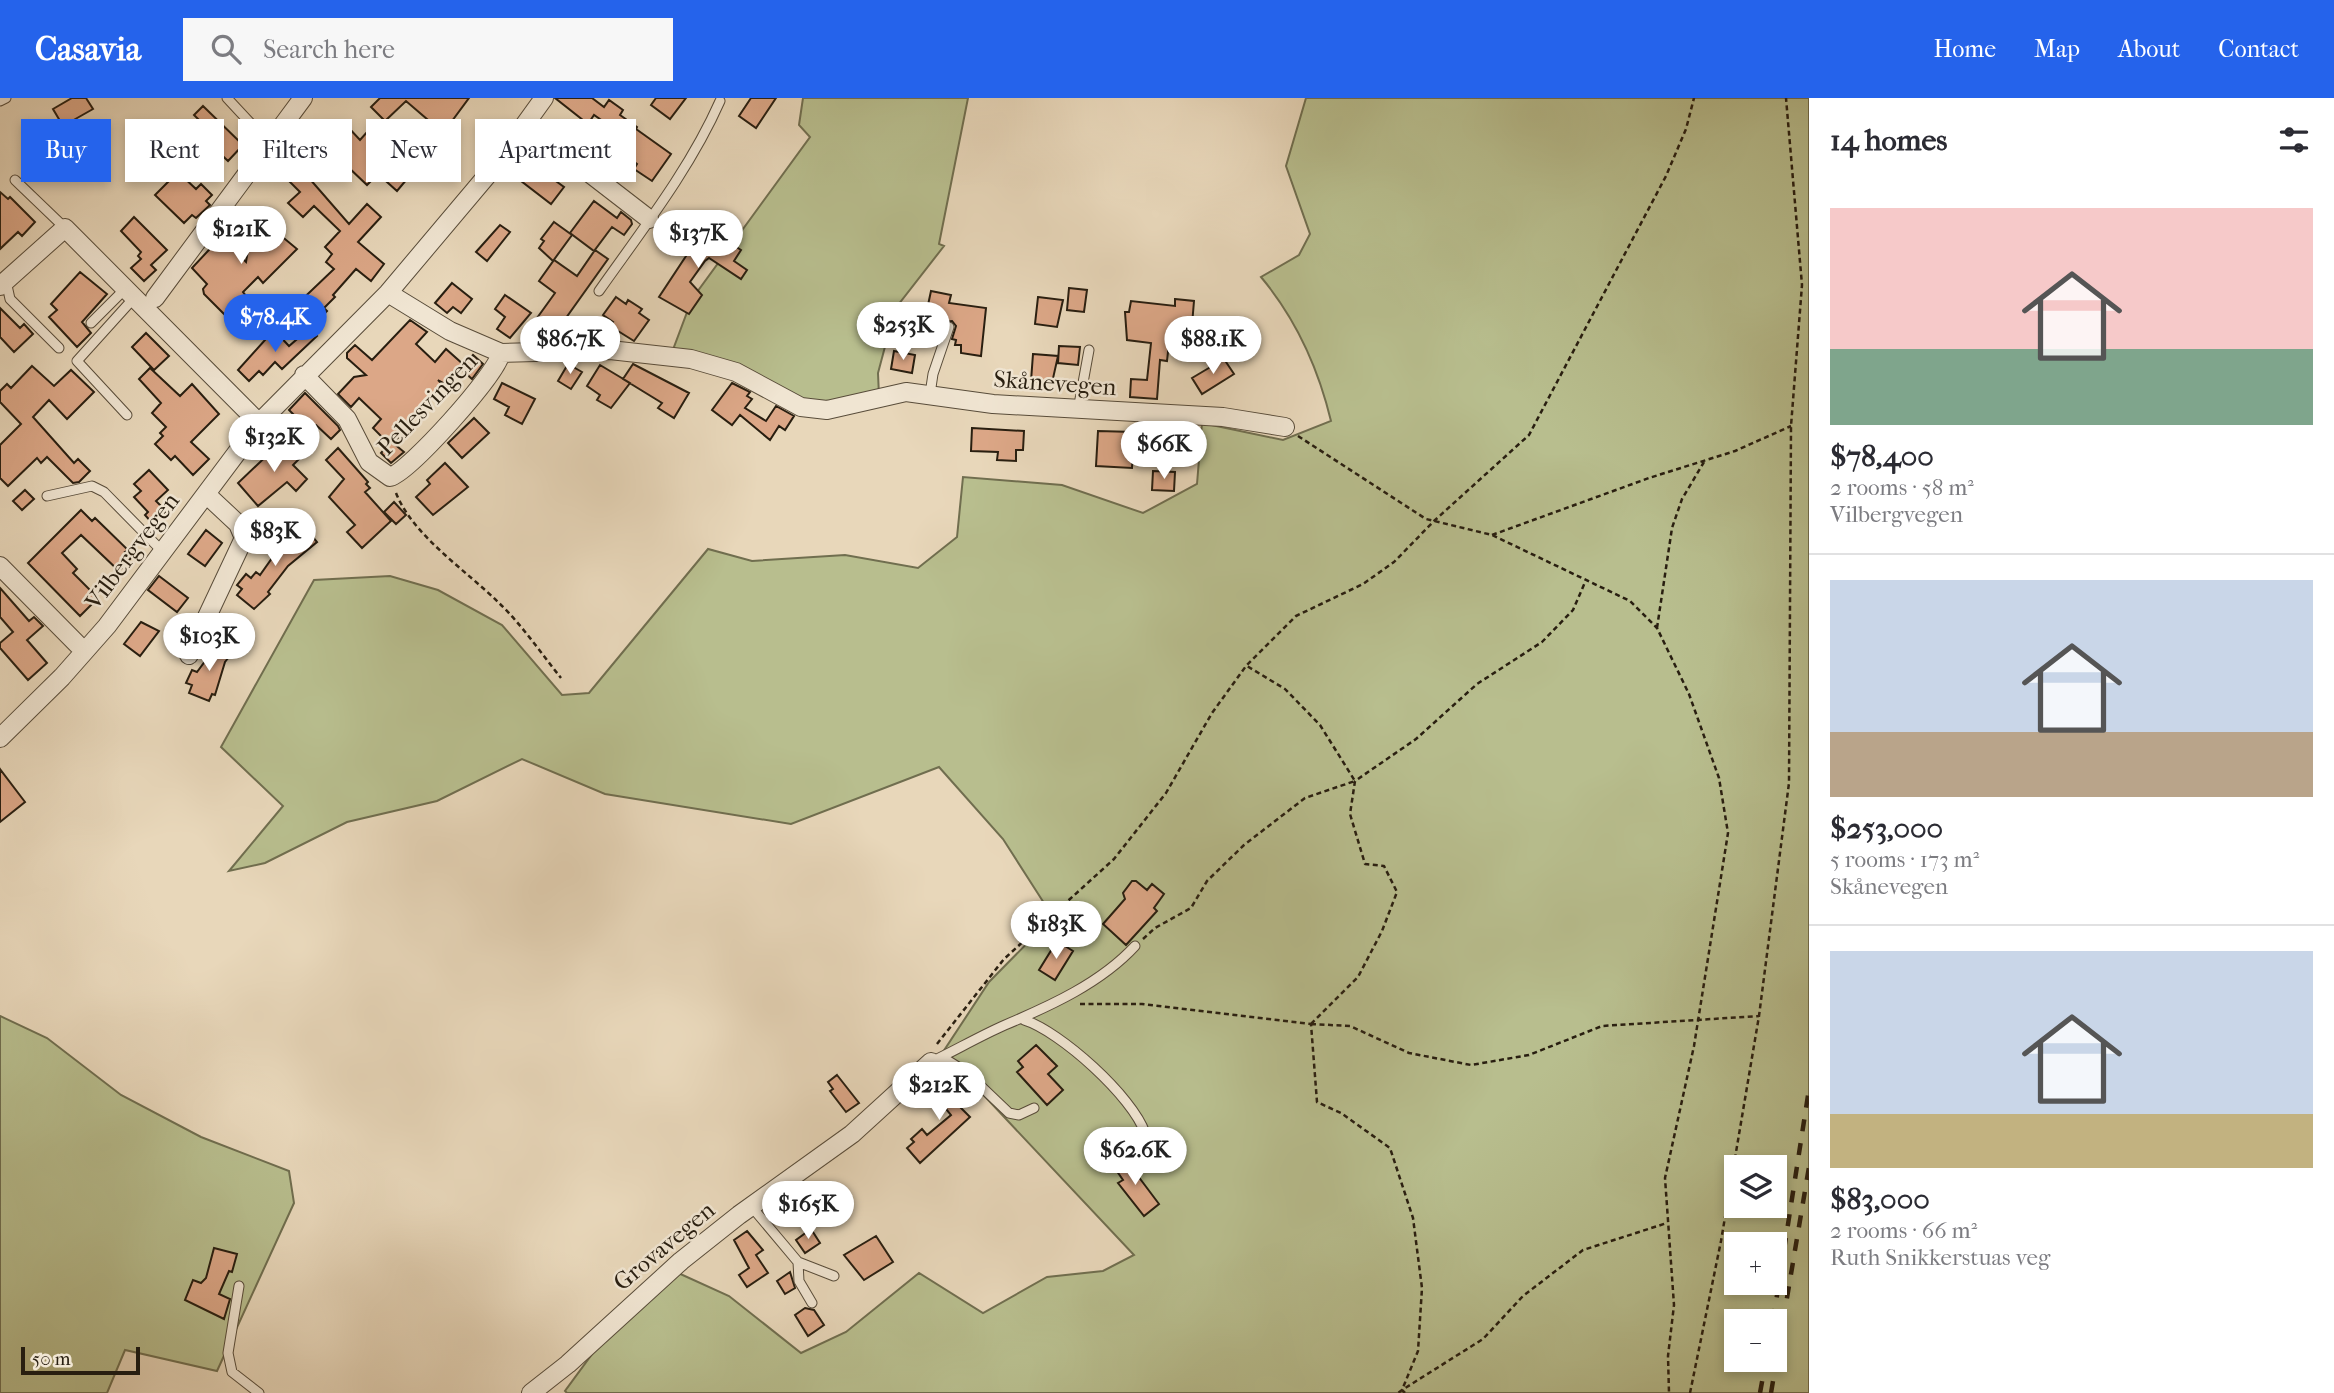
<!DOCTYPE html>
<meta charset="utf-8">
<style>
:root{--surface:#fff;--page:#f7f7f7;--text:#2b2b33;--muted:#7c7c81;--line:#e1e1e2;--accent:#2563eb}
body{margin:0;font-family:"IM FELL French Canon",serif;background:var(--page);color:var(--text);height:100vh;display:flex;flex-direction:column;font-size:26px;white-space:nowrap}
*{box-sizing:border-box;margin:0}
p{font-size:23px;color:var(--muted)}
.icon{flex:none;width:38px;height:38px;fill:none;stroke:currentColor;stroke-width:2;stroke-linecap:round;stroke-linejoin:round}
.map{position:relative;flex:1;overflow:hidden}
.drawer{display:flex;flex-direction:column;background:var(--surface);width:525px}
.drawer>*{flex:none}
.top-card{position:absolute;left:21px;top:21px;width:665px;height:63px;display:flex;gap:14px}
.tools{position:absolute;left:1724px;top:1057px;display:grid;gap:14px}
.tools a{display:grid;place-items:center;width:63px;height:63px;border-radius:0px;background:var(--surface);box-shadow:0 4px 10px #0003;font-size:35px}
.scale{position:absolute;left:21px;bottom:18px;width:119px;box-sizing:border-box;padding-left:7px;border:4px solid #281e10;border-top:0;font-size:19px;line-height:24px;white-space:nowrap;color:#281e10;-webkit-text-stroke:5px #f0e5d2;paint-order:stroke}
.price{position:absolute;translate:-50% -60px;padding:0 16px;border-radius:24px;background:#fff;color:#222;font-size:23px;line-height:46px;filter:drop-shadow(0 2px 4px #0008)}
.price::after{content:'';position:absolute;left:50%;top:42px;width:21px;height:16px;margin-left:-10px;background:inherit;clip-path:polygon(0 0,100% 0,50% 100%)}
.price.active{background:var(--accent);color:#fff}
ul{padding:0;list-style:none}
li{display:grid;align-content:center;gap:14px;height:371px;padding:0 21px}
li+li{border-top:2px solid var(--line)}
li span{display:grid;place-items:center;height:217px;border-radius:0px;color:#555}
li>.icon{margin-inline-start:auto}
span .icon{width:126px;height:126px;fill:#fffc;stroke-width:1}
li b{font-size:30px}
h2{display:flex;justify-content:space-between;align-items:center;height:84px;padding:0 21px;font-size:30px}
.pill{padding:0 24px;border-radius:0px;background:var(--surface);box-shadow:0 4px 10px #0003;font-size:24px;line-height:63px}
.pill.active{background:var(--accent);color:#fff}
header{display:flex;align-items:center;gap:42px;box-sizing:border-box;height:98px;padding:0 35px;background:var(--accent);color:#fff}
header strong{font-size:33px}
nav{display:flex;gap:38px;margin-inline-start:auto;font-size:24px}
.search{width:490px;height:63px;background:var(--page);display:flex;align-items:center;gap:18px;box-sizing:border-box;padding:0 24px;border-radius:0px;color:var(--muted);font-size:26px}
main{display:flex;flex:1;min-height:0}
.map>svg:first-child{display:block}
.green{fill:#b8be8e;stroke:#706e4f;stroke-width:2;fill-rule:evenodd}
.building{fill:#dca787;stroke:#281e10;stroke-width:2}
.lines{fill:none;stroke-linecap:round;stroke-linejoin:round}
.lane-casing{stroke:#584c3a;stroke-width:11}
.street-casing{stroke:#584c3a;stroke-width:20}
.path{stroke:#281e10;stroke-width:2.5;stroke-dasharray:5 3.5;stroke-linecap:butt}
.lane{stroke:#f0e5d2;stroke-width:9}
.street{stroke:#f0e5d2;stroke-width:18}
.rail{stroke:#281e10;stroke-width:4.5;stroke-dasharray:12 12;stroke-linecap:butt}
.labels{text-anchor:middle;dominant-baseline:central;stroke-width:5;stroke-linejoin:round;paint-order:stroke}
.street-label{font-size:24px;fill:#281e10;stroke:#f0e5d2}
</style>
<header>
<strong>Casavia</strong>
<div class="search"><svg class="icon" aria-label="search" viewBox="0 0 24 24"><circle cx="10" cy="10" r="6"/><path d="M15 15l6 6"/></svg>Search here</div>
<nav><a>Home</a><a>Map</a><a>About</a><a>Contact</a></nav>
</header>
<main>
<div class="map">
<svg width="1809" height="1295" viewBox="0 0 1809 1295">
<rect width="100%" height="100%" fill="#e8d7ba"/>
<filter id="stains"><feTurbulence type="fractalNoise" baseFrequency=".00286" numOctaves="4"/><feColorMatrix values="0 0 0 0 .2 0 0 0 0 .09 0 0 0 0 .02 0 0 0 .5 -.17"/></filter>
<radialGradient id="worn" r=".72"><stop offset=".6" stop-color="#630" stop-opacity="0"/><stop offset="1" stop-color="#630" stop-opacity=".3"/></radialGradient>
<path class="green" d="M803,0H968L939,146L944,148L895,211L878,275L879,298L803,310L671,257L692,201L810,39L799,27Z
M1306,0H1809V1295H567L565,1293L615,1225L676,1174L729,1198L801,1255L846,1234L919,1175L983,1215L1047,1179L1103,1173L1134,1157L943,954L989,884L1053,819L1003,741L939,669L791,726L605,696L522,661L437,703L347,724L265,765L229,773L283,708L221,649L314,482L390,478L438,492L502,527L562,597L589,595L708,451L752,463L845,457L918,470L957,439L963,379L1062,387L1143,415L1197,386L1202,325L1283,342L1331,323C1318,269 1297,222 1261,179L1299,157L1310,136L1286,68ZM1736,1069H1774V1108H1736ZM1736,1146H1774V1185H1736ZM1736,1223H1774V1262H1736Z
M0,918L47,940L121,997L201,1039L289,1073L294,1105L217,1273L125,1252L107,1295H0Z"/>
<path class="building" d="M72,0H86L93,11L63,28L53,11Z
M380,0H469L438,42L443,46L434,59L412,43L428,22L406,3L385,23L371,9Z
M555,0H592L604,9L609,2L623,12L620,17L637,29L636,31L671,56L652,83L634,71L637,66L624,56L628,50L610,37L614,31L594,17L588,26Z
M656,0H686L670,21L651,7Z
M751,0H776L756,30L739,18Z
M203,8L243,47L228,63L210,46L214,43L203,33L207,30L194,17Z
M376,24L401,43L390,56L412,75L397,93L378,76L367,87L348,69L343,74L329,60L342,48L335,40L347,28L360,42Z
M167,48L184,63L172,75L157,60Z
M524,60L564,89L551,106L512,76Z
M302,72L349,126L367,106L381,119L358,144L384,166L371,183L356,171L333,197L335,199L324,210L327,213L310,231L291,212L334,171L326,164L332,156L325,149L340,133L314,108L303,119L288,105L300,94L290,84Z
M178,74L196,91L201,86L212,97L206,103L210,107L196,120L192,117L184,125L155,97Z
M0,94L8,101L10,99L35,124L22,138L18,134L0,151Z
M594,103L617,120L621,114L631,122L632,126L624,137L612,129L594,153L570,135Z
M134,119L167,152L151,167L156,172L144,183L131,170L141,161L138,158L141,154L121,133Z
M262,122L297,151L263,185L258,179L243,194L246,198L226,218L204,196L203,191L207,186L192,170L221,139L246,164L251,133Z
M554,124L572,137L553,163L539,150L544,143L541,141Z
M500,127L510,134L487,163L476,154Z
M690,133L720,153L727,143L741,152L734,163L747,172L741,181L709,160L705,163L690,184L702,197L689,216L659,199L686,158L676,152Z
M595,152L608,161L561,227L569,232L562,242H554L532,227L555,195L539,183L554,162L577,178Z
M80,174L107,196L82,224L91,235L77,249L49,219L57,212L51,206Z
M452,185L472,201L461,215L453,209L447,215L435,205Z
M1069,190L1087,192L1084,214L1067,212Z
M931,193L951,197L949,205L986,210L981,258L961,255V247H955L956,242L952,241L956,228L952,223L944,224L938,238L922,235Z
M505,197L531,215L510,240L497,231L505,219L495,211Z
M616,199L626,206L628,202L642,211L639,215L649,222L634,243L610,228L613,224L603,217Z
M1038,199L1063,202L1057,229L1035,226Z
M1175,201L1194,203L1191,239L1170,236L1167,263L1160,262L1157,301L1130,299L1131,281L1147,282L1151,245L1127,242L1125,214H1129L1131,203L1175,208Z
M0,210L20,230L24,226L33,236L14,254L0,239Z
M410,222L427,234L416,246L435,264L446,251L464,267L473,257L483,266L472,281L462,272L447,287L438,282L443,287L415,315L409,324L411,326L393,345L404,354L391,365L381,355L389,346L373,330L381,321L359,300L351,309L338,296L354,279L366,277L347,260V255L355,247L372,262Z
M310,230L317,238L282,271L275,264L263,277L259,273L249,283L238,272L274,232L289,248Z
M146,235L169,258L154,272L132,249Z
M1059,248L1080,249L1078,267L1058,265Z
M894,253L915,257L912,275L891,271Z
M1033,256L1058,258L1052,285L1031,283Z
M1224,261L1234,276L1202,296L1192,280Z
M568,266L582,274L571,291L558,283Z
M633,266L689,295L674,320L658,310L662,305L623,281Z
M600,267L630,285L611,310L597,302L600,297L587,288Z
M32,268L54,288L71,272L94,294L67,321L49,302L33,319L74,365L78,361L90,373L79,384L73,385L47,359L41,365L37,360L8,388L0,380V347L21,326L0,304V293L7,286L11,290Z
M150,270L180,298L192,286L219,316L191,344L209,361L193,377L175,358L171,362L155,346L163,338L160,335L166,329L152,315L161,305L139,281Z
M502,285L535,301L522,326L505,317L509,309L494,301Z
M732,285L750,294L747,298L752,301L745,310L766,323L776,308L794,318L785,332L779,328L770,342L740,317L732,327L712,312Z
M305,295L338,328L340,332L331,341L316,327H310L304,321L301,324L289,312Z
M474,320L489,335L462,360L448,345Z
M972,330L1024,333L1023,352H1016V363L997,362L998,354L971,353Z
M1098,333L1134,334L1132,370L1096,368Z
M278,347L286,351L294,347L304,356L293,367L307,381L296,393L287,384L258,408L238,385Z
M338,350L368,384L366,386L370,390L365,394L391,423L362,450L347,434L355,427L329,399L344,381L326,362Z
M445,365L468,389L433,417L416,399L430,386L427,382Z
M149,372L168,392L156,403L166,413L153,426L145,417L148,414L134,399L141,393L134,386Z
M1153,373L1175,374L1174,393L1152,392Z
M25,392L34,401L22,412L13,403Z
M394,404L406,417L396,426L384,414Z
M81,412L92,423L95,420L128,452L125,454L131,460L119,473L81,437L62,455L77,471L73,475L98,500L80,518L28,465Z
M304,428L317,444L288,468L268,494L270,496L254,511L237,497L242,491L237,487L246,476L251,480L256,474L260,477L282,446Z
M206,432L222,445L205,468L188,456Z
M159,478L188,500L177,514L148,492Z
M0,490L29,523L34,519L43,528L27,542L47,565L28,582L0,550V545L13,534L0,519Z
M141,524L159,533L140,558L124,546Z
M220,543L233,554L225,564L215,597L212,596L209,603L189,595L192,587L186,585L192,572L197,574Z
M0,671L25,704L0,724Z
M1132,783H1136L1147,792L1152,786L1164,796L1154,810L1157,813L1126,847L1103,826L1125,801L1123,795Z
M1057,843L1073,853L1055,882L1039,872Z
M1036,947L1057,968L1048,976L1063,992L1047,1007L1017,974L1023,969L1018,963Z
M837,977L859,1005L846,1014L830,993L833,991L828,984Z
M935,978L964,1007L961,1010L970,1019L920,1065L907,1050L914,1044L911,1041L922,1031L927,1037L951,1017L926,986Z
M1129,1058L1139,1071L1135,1074L1159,1106L1144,1118L1118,1085L1123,1082L1114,1069Z
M832,1085L848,1110L831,1121L815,1096Z
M811,1131L820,1145L805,1155L796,1142Z
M747,1133L763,1152L756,1157L768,1175L747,1189L739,1177L749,1170L734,1142Z
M876,1138L893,1164L864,1182L844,1157Z
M214,1150L237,1156L232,1174L229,1173L219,1196L230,1201L224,1221L185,1202L193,1182L201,1185L206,1180Z
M790,1174L795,1190L785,1196L777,1183Z
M805,1210L814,1212L824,1227L808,1238L795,1217Z"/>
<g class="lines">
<g class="lane-casing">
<path id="lane" d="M227,0L268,44
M0,3L6,0
M15,82L65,130
M6,183L10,201L59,250
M599,193C642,132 690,71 720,3
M91,225L124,192
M930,296L933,276L949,229
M1078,312L1089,252
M127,317L77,263L133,201
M47,398L92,388L104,394L162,453
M1024,922C1060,933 1133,999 1145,1035C1149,1045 1148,1057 1145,1067
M942,959L966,974L1009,1015L1019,1017L1034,1010
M931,964C956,952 980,938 1005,927C1050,908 1101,885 1135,848
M792,1078L824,1119
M751,1108L798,1164L834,1178
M798,1164L799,1183L812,1205
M239,1188L228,1255L232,1274L259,1295"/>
</g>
<g class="street-casing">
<path id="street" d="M526,26L649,121
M0,188L65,130L259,325
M388,195L450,233L501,255L610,252L691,261L736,274L801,309L827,312L906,294L993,306L1223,319L1285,329
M155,200L303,0
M304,277L347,321L369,364L390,379C410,373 497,276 501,255
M0,468L84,553
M189,557L244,440L238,426L206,396
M0,640L62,579L107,528L259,325L388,195L495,68L544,0
M531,1295L568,1266L681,1163L739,1117L852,1036L931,964"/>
</g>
<path class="path" d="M1298,338L1426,421L1492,437L1630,503L1657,530L1689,596L1719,680L1728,735L1694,948L1665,1080L1674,1207L1668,1258L1669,1295
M396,395C413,438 467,473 499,505C522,527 541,555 561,580
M1492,437L1649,380L1735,353L1791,328
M1657,530L1672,430L1682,401L1704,364
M1143,841L1155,830L1191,810L1207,783L1244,747L1305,700L1355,683L1320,627L1285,591L1247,568
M1080,906H1142L1311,926L1317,1004L1341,1015L1390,1050L1413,1120L1422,1190L1418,1253L1402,1292L1398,1295
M1311,926L1358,879L1382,833L1397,794L1384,768L1365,766L1350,716L1355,683L1416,641L1477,586L1542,544L1573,512L1586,482
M1311,926L1350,928L1409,955L1471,967L1529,957L1602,928L1759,918
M937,946L1004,861L1114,761L1166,695L1212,615L1246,568L1296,518L1363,486L1394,464L1434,423L1529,337L1666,78L1686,31L1694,0
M1405,1295L1402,1292L1483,1241L1523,1198L1583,1152L1667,1125
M1690,1295L1721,1143L1759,918L1789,685L1791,328L1802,187L1786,0"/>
<use href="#lane" class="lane"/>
<use href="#street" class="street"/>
<path class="rail" d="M1773,1223L1809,991
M1760,1295L1766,1262
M1771,1295L1809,1069"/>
</g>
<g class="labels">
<g class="street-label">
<text transform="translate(1055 285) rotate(4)">Skånevegen</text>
<text transform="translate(427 306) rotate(-46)">Pellesvingen</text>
<text transform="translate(132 453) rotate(-53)">Vilbergvegen</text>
<text transform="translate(664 1148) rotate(-40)">Grovavegen</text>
</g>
</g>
<rect width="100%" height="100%" filter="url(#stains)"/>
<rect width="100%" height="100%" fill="url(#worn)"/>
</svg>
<div class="tools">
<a><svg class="icon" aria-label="layers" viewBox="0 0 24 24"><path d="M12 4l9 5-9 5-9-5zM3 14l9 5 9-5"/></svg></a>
<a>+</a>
<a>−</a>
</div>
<div class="scale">50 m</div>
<b class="price" style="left:241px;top:168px">$121K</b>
<b class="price" style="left:698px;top:172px">$137K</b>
<b class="price active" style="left:275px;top:256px">$78.4K</b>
<b class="price" style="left:903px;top:264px">$253K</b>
<b class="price" style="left:570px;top:278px">$86.7K</b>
<b class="price" style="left:1213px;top:278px">$88.1K</b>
<b class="price" style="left:274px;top:376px">$132K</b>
<b class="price" style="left:1164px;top:383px">$66K</b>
<b class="price" style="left:275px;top:470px">$83K</b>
<b class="price" style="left:209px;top:575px">$103K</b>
<b class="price" style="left:1056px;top:863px">$183K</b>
<b class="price" style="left:939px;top:1024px">$212K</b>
<b class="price" style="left:1135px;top:1089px">$62.6K</b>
<b class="price" style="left:808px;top:1143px">$165K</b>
<div class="top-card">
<a class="pill active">Buy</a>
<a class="pill">Rent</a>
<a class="pill">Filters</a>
<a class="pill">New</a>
<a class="pill">Apartment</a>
</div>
</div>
<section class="drawer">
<h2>14 homes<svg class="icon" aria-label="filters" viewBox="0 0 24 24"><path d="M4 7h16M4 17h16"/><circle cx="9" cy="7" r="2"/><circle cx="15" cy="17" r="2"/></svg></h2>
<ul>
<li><span style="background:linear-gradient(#f6c9c9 65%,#7fa58c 0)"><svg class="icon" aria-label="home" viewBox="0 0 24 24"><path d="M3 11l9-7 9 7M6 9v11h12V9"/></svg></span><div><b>$78,400</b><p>2 rooms · 58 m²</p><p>Vilbergvegen</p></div></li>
<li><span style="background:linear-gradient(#c9d6e8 70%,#b9a48a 0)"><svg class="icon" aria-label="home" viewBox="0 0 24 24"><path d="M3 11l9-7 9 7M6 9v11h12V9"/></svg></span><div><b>$253,000</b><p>5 rooms · 173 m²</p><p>Skånevegen</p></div></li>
<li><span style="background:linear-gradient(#c9d6e8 75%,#c2b280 0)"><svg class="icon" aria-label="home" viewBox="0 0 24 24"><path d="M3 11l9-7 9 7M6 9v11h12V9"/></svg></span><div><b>$83,000</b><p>2 rooms · 66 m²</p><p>Ruth Snikkerstuas veg</p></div></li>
</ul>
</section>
</main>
